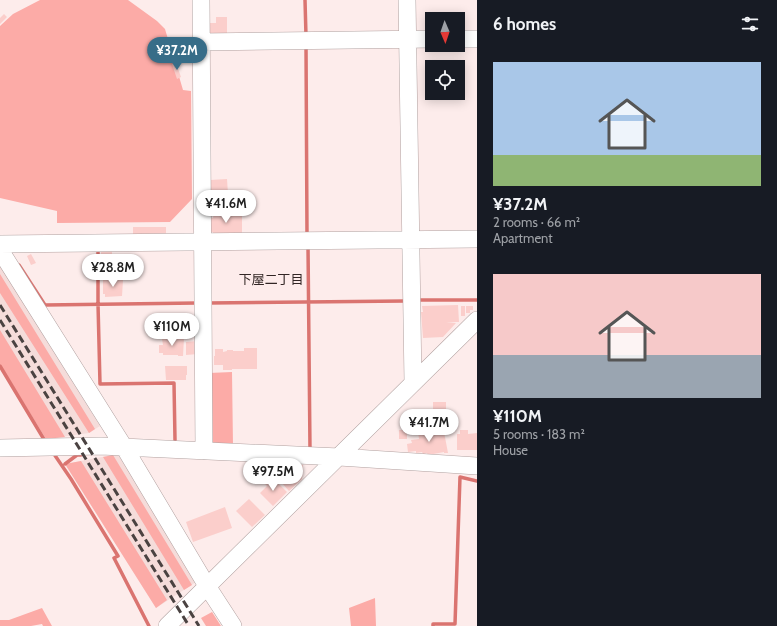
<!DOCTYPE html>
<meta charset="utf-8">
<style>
:root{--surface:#171b24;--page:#20242c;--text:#f1f3f6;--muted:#9ea1a6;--accent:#376d88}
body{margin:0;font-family:Cabin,"Noto Sans JP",sans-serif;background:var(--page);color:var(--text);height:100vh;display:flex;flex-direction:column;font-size:15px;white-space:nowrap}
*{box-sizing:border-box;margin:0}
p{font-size:13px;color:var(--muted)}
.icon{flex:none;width:22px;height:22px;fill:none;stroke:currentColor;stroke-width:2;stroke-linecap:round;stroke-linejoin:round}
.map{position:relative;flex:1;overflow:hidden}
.sheet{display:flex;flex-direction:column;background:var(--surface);width:300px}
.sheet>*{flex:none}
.needle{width:26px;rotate:178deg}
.buttons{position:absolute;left:425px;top:12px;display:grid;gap:8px}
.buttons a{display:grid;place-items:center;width:40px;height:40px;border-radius:0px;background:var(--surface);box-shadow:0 2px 10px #0003;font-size:20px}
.price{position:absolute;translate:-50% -34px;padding:0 9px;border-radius:14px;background:#fff;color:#222;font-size:13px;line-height:26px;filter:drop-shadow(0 1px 2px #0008)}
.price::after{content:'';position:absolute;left:50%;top:24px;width:12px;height:9px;margin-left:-6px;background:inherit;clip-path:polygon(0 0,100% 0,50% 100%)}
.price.on{background:var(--accent);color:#fff}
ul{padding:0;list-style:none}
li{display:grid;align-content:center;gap:8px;height:212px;padding:0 16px}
li span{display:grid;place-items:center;height:124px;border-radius:0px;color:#555}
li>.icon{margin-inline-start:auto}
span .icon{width:72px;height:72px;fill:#fffc;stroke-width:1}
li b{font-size:17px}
h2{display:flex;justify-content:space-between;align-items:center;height:48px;padding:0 16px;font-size:17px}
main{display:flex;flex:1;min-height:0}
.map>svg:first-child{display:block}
.built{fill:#f5dcda}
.green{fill:#fcaba7}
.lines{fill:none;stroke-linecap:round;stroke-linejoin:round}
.stream{stroke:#da7470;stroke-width:3.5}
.building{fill:#fbcecb}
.minor-casing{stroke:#b1a1a0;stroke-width:18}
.minor{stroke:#fff;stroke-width:17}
.rail{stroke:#4a4241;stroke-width:3;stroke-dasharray:8 4;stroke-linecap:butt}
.labels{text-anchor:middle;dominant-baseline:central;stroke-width:4;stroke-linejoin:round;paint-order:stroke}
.neighbourhood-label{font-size:13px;fill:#322625;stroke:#fdeceb}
</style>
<main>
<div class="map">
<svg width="477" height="626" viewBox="0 0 477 626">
<rect width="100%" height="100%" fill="#fdeceb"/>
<path class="built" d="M0,265L100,426L89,433L46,439L0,364Z
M118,454L196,582L156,608L65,464Z"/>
<path class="green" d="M40,0H128L157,21L165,29L183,90L191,91L192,199L170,222L57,223V211L0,198V26L13,14Z
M0,274L95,429L89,433L0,293Z
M0,330L65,437L46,439L0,364Z
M232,372L233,446L212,445L209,373Z
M113,455L192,585L184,590L103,457Z
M81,461L167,600L156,608L65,464Z
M375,598L376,626H351L349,608Z
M42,608L52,626H43L42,624L31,626H0V620H9Z
M212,612L221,626H206L201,618Z"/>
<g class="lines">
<path class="stream" d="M305,0L306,36
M306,45L307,235
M308,246L310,449
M98,247V304L100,384L174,383L175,440
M19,265L45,305L197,303
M416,300H477
M209,303L405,301
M0,366L45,441
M52,454H54L71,479L118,556L114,558L149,626
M65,464L77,455H81
M433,626V624H455L460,477L477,481"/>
</g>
<path class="building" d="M4,14L7,17L0,24V18Z
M216,17H227V36L208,35V23H216Z
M176,63L181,77L177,79L172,64Z
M227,179L228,194H210V180Z
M218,211H228L229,215H242V234H213V232H209V218H213L214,212H218Z
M133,227H166V235L133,236Z
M101,246H112V256H101Z
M31,254L36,263L31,265L27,256Z
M103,280H123L122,296L105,297V294H103Z
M458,305L459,322H446L456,323L443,337L423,338L421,312H423L422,306Z
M461,306H465V316H461Z
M466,306H473V310H470V313H466Z
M184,338L183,356H178V355H163V353H159V345H163L162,339Z
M198,341V354L186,355V342Z
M244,348H257V369H232V370H223V365H214V356H215V349H223V352L227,351V350H233V351H244Z
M165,366H187V375H186V380H166Z
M433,402H446V415H447L446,431H442V419H433Z
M408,414H420V428H408Z
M399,430H407V439H399Z
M427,430V433L442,431V432H444L448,453H444V452L428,455L427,453L423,454L422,452L416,453V451L408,452L407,444L412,443L411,440L419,439L418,432Z
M460,430H468V434L477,433V450H457V434H460Z
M253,463H261V471H253Z
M283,464L303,465L302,479L289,491L281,482H278V470L282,471Z
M272,477L287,492L273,506L260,493L267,486L265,484Z
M249,499L265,515L252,527L236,511Z
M225,507L232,528L193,542L186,522Z"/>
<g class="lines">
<g class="minor-casing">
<path id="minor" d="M201,0L204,451
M407,0L413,382
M458,39H477
M201,42L432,39
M0,244L477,239
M0,250L124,447L207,586L233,626
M0,448L101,446L339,457L477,466
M167,626L477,320"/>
</g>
<use href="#minor" class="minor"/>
<path class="rail" d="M0,305L199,626
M0,320L189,626"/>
</g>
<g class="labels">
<g class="neighbourhood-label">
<text x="271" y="279">下屋二丁目</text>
</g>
</g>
</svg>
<div class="buttons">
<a><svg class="needle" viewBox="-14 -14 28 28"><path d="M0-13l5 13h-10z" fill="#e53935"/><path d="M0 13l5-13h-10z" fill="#9ea1a6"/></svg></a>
<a><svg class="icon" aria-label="locate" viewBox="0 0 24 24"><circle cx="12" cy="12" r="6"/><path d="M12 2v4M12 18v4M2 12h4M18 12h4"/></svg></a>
</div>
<b class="price on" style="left:177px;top:71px">¥37.2M</b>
<b class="price" style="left:226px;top:224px">¥41.6M</b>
<b class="price" style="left:113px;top:288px">¥28.8M</b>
<b class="price" style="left:172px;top:347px">¥110M</b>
<b class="price" style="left:429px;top:443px">¥41.7M</b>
<b class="price" style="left:273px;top:492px">¥97.5M</b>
</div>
<section class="sheet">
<h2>6 homes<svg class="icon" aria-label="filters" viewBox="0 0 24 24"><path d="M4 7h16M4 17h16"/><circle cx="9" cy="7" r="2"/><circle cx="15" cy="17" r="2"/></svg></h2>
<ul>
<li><span style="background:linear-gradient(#a9c7e8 75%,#8fb573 0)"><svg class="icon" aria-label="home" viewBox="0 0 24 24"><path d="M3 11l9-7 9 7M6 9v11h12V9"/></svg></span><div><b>¥37.2M</b><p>2 rooms · 66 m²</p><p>Apartment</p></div></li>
<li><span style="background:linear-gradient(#f6c9c9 65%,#9aa5b1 0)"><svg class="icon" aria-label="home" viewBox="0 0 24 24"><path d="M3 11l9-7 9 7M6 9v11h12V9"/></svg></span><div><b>¥110M</b><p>5 rooms · 183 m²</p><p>House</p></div></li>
</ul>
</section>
</main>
